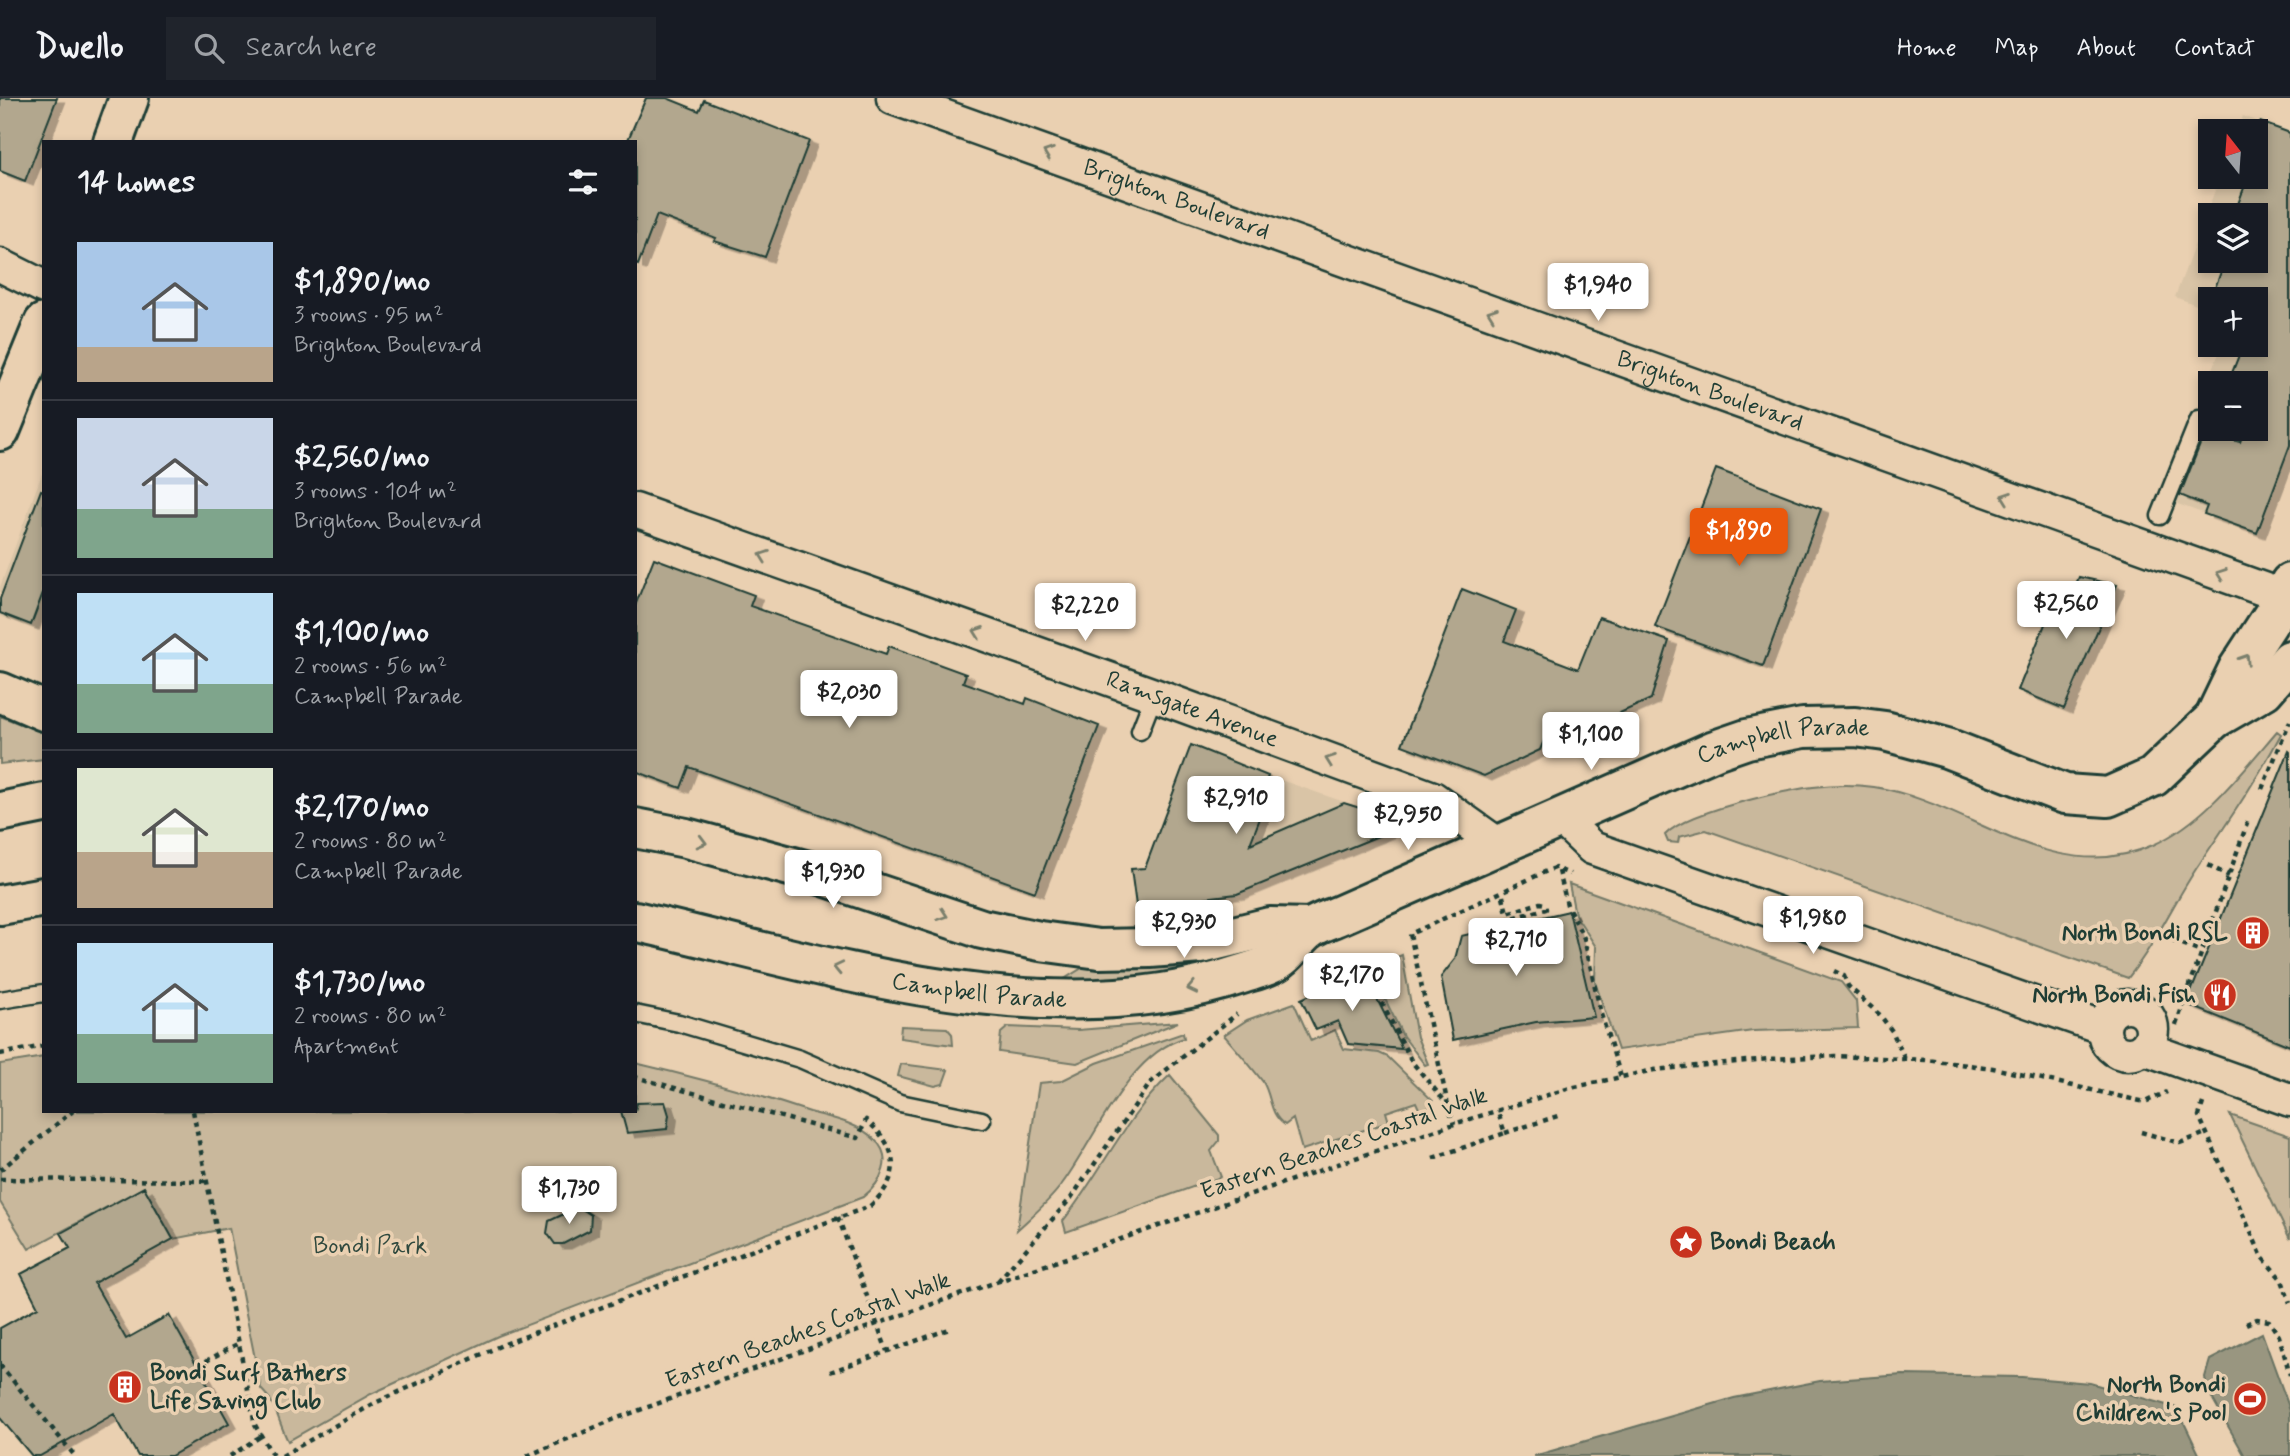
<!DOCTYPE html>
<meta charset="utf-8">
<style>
:root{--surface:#171b24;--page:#20242c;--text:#f1f3f6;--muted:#9ea1a6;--line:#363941;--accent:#ea580c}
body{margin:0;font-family:Mynerve,sans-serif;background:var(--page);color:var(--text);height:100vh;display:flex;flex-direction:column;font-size:26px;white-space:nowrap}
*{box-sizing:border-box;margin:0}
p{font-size:23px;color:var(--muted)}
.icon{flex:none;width:38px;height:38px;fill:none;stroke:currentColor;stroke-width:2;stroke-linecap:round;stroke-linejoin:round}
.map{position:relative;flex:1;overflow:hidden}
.details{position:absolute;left:42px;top:42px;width:595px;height:973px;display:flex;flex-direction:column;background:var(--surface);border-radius:0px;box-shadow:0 4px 10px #0003}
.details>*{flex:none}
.needle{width:46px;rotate:343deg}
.controls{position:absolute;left:2198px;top:21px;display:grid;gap:14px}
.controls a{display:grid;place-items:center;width:70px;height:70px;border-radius:0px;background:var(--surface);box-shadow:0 4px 10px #0003;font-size:35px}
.price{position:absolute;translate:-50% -60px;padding:0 16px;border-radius:7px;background:#fff;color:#222;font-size:23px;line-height:46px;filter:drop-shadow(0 2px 4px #0008)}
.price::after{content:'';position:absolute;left:50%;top:42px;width:21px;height:16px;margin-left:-10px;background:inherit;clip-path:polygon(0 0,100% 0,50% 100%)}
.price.current{background:var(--accent);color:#fff}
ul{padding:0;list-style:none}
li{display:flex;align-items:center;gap:21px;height:175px;padding:0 35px}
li+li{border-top:2px solid var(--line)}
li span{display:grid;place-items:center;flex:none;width:196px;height:140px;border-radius:0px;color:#555}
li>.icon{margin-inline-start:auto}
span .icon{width:84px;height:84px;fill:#fffc;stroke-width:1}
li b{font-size:30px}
h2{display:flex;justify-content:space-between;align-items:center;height:84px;padding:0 35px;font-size:30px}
header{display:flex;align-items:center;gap:42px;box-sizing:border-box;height:98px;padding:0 35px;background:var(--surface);border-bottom:2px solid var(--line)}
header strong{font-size:33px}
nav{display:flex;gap:38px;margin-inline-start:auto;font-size:24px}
.search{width:490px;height:63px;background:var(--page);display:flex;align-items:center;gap:18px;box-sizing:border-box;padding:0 24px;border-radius:0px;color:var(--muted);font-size:26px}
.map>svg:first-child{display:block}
.built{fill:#d9c4a6;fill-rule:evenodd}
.green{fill:#c9b89c;stroke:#747a68;stroke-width:2}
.water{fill:#999680;stroke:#687262;stroke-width:2}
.building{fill:#b2a78e;stroke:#1f3d34;stroke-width:2;filter:url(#shadow)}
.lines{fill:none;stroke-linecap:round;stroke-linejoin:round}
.lane-casing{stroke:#1f3d34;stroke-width:21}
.street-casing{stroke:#1f3d34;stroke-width:37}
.secondary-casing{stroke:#1f3d34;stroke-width:44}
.path{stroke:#1f3d34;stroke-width:4.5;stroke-dasharray:5 5;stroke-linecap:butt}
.lane{stroke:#ead0b1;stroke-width:16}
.street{stroke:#ead0b1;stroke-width:32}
.secondary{stroke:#ead0b1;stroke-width:38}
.oneway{stroke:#7a7f6c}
.labels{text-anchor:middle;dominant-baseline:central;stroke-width:7;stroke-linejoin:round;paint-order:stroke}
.street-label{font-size:24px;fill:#1f3d34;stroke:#ead0b1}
.poi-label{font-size:24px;font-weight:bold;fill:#1f3d34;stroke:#ead0b1;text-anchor:end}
.park-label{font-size:24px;fill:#30493e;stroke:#ead0b1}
</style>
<header>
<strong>Dwello</strong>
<div class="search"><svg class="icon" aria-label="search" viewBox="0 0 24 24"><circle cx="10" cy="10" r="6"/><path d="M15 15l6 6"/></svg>Search here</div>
<nav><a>Home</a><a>Map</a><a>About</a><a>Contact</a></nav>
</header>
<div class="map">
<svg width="2290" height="1358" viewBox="0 0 2290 1358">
<defs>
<filter id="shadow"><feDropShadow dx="8" dy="4.5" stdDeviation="0" flood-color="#0004"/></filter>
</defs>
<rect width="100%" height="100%" fill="#ead0b1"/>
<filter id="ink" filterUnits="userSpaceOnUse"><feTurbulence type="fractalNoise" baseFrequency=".0143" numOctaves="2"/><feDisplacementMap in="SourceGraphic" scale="14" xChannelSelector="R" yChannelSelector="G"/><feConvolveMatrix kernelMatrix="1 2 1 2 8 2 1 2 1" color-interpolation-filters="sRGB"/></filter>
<g filter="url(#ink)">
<path class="built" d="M2243,18L2290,35V347L2257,435L2164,401L2222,247H2256V201H2210V212L2175,199L2220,79H2256V33H2237ZM2210,117H2256V163H2210ZM2210,285H2256V331H2210Z
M44,370V516L38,533L0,518V489Z
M1249,671L1376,715L1379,738L1263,786L1222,798L1211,772Z"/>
<path class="green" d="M0,618L44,635V661L0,666Z
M2277,633L2281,636C2257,682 2229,722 2200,765C2174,803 2157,844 2128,880L1706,732L1679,739L1678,745L1668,744L1665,737C1681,720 1729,707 1753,701C1792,691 1834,683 1874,689C1968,703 2052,792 2153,747C2203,725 2242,674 2277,633Z
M1569,786L1841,884L1856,903L1858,930L1753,933L1618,952L1595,884L1596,849L1575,816Z
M1280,842L1235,863L1150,882L1061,883L1087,867Z
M1402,857L1417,939L1428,966L1425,967L1403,938L1370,870Z
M1294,905L1311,943L1335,932L1344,951L1379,955L1388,959L1433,1003L1432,1009L1420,1013L1416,1004L1386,1014L1389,1024L1302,1052L1293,1021L1285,1027C1269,1016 1272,999 1263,984C1251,968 1237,952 1224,937L1247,922Z
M1178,924L1077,965L999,954L1001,935L1008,929L1078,932Z
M901,928L947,930L952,936L953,947L900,940Z
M1183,935L1184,940C1127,957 1095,1042 1062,1086C1049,1104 1033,1117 1017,1132L1039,985L1061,983L1097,965Z
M44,959V1013H635V965C695,979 753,995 810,1014C831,1020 858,1025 874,1041C895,1060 881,1085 863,1099L498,1238L371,1296L288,1343C278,1324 277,1306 261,1291L229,1130L173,1141L144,1089L29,1151L0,1104V966Z
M901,966L948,972L943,986L935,988L898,978Z
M1170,977L1219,1037V1043L1211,1053L1221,1079L1066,1134L1063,1123C1101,1075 1125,1019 1170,977Z
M2230,1017L2290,1038V1141Z"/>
<path class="water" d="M2262,1235L2290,1312V1358H2245L2207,1291L2205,1279L2210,1262Z
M1903,1277L2022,1279L2090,1285L2177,1310L2200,1358H1534L1734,1300L1820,1283Z"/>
<path class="building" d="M0,0H57L25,83L0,73Z
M646,0H667L699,13L704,2L809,43L765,159L714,143L716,140L657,117L638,167L635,166V44H627Z
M2260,24L2290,35V347L2257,435L2204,416L2207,408L2180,397L2205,334L2240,344L2245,331H2256V303L2263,285H2228L2241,252L2226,247H2256V201H2211L2225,163H2256V117H2234L2248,79H2256V39Z
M1716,371L1821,411L1763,568L1655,529Z
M41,392L44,393V492L31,527L0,515V501Z
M654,460L754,497L750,508L886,556L889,548L966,576L963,584L1025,606L1027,600L1099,628L1035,794L689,669L681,690L635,673V508Z
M2079,479L2117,487L2064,611L2018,592L2061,487L2074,491Z
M1462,491L1516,512L1504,543L1578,571L1599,519L1669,543L1651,601L1571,637L1548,633L1540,652L1484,678L1402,647Z
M1191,647L1268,678L1262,694L1269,697L1250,746L1344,705L1376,715L1398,730L1237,796L1136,808L1131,771L1145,770Z
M2289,653L2290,654V948L2186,906Z
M1569,813L1594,919L1536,924L1453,942L1441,879L1455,861L1461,838Z
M1363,873L1402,951L1348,946L1338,923L1316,932L1301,901Z
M665,1004L669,1017L667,1031L627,1035L621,1013H635L637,1005Z
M144,1089L173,1141L94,1185L126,1241L169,1217L229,1325L171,1358H138L114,1316L40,1358H32L0,1320V1230L38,1209L21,1176L70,1150L61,1135Z
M579,1109L591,1117L590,1132L563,1146H555L547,1135L549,1123Z"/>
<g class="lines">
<g class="lane-casing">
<path id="lane" d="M2160,418L2199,321L2210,324
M1140,633L1154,597
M0,902L44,895
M635,916L679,925L800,961L900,1005L982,1022"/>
</g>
<g class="street-casing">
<g id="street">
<path id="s1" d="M893,0L2285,499"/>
<path d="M0,167L44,189"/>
<path id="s2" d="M635,412L1154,597L1433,700L1499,747"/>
<path d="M1561,720L1592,750L2104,930"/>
<circle cx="2128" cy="932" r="24"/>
<path d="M2144,950L2290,1002"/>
</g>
</g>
<g class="secondary-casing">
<g id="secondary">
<path d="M113,44L129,0"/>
<path d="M0,333L44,225"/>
<path d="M0,594L44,613"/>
<path d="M2214,621L2238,571L2285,499L2290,485"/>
<path d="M0,714L44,705"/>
<path d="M635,730L686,740L812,774L982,831L1040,843L1099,851L1150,850L1201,846L1270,829L1310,830"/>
<path d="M0,807L44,799"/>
<path id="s3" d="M635,823C826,867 1048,941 1242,876C1254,872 1271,868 1281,860C1292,852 1299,837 1311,830C1320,824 1331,821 1340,817L1715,652L1747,641L1803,630L1855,629L1885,633L1947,650L2065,696L2108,699L2153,679L2214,621L2264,592L2290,562"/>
</g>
</g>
<path class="path" d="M2262,691L2290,623
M2208,767L2229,778
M1559,773L1567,807L1584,840L1601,916L1621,979
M1499,829L1501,823L1546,811L1545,806L1540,805L1507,815L1502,794
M2164,839L2201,853
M1359,860L1412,964L1448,1007L1454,1026
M1834,873L1844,878L1848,888L1880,917L1892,933L1905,961
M2176,927L2249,720
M0,956L44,948
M2203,1005L2199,1018L2262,1159L2282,1182L2290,1205
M1448,1007L1410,836L1547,773L1555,770L1570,776
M193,1013L255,1327L273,1358
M2141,1034L2180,1045L2206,1035
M1505,1035L1558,1018
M1433,1060L1505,1035L1497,1012
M0,1072L73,1013
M0,1081L207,1083
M838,1119L887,1253
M998,1183L1071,1100L1151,984L1237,916
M2246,1226L2257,1221L2269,1223L2279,1238L2290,1277
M0,1267L75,1358
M197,1268L239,1245
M830,1274L949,1231
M230,1358L261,1338
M282,1358L375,1305L502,1247L870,1108C903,1078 899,1050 866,1022L858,1040L635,979
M527,1358L615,1321L924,1209L1454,1026L1570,990L1654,972L1768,961L1835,958L1926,962L1993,970L2145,1004L2167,994"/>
<use href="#lane" class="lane"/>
<use href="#street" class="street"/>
<use href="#secondary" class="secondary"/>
</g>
<defs><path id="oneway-chevron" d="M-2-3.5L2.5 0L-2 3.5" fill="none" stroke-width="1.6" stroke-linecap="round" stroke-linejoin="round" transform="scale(1.75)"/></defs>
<g class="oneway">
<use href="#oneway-chevron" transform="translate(1048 55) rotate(-160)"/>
<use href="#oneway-chevron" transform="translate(1492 215) rotate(-160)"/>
<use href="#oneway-chevron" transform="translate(2006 399) rotate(-160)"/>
<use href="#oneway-chevron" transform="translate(764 458) rotate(-160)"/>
<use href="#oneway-chevron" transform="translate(2221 476) rotate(-160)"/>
<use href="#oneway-chevron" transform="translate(978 534) rotate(-160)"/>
<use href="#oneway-chevron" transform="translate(2245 561) rotate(-57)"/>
<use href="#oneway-chevron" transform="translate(1330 662) rotate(-160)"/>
<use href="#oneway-chevron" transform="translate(702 744) rotate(15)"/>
<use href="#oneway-chevron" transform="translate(943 817) rotate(19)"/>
<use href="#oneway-chevron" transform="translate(838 870) rotate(-167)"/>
<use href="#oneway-chevron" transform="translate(1192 890) rotate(168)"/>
</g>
</g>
<defs>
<g id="building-disc" transform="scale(1.75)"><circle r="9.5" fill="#c8321e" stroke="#ead0b1"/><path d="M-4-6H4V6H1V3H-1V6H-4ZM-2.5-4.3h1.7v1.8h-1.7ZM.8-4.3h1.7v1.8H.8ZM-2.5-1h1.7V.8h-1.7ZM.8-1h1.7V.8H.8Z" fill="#fff"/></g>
<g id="restaurant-disc" transform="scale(1.75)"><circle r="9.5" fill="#c8321e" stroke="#ead0b1"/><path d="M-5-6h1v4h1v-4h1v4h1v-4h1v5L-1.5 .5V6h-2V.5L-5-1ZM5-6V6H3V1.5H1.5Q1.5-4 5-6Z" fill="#fff"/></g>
<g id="sight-disc" transform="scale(1.75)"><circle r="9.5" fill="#c8321e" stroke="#ead0b1"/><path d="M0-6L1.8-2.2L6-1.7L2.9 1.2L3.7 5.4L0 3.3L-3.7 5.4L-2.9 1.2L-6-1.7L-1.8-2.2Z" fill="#fff"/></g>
<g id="stadium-disc" transform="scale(1.75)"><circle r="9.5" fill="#c8321e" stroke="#ead0b1"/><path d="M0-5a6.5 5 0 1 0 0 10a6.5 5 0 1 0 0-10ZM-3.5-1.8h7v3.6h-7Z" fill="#fff"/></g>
</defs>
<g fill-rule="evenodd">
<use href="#building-disc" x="2253" y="835"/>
<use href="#restaurant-disc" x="2220" y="897"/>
<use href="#sight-disc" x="1686" y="1144"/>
<use href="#building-disc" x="125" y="1289"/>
<use href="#stadium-disc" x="2250" y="1301"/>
</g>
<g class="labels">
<g class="street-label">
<text stroke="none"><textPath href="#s1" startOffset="301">Brighton Boulevard</textPath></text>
<text stroke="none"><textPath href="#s1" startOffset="868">Brighton Boulevard</textPath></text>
<text stroke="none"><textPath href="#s2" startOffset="592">Ramsgate Avenue</textPath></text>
<text stroke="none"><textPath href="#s3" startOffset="1214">Campbell Parade</textPath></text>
<text stroke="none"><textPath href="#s3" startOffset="352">Campbell Parade</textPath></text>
<text transform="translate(1344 1046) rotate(-19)">Eastern Beaches Coastal Walk</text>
<text transform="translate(808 1233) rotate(-20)">Eastern Beaches Coastal Walk</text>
</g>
<g class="poi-label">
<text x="2228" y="835">North Bondi RSL</text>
<text x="2196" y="897">North Bondi Fish</text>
<text x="1710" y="1144" text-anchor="start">Bondi Beach</text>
<text x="150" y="1275" text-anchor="start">Bondi Surf Bathers<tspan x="150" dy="28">Life Saving Club</tspan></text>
<text x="2226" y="1287">North Bondi<tspan x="2226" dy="28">Children's Pool</tspan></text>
</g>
<g class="park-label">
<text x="370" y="1148">Bondi Park</text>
</g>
</g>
</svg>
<div class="controls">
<a><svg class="needle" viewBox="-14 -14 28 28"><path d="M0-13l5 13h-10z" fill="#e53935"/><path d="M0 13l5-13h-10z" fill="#9ea1a6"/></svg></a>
<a><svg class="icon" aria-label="layers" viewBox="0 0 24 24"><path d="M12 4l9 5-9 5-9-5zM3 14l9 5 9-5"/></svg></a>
<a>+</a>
<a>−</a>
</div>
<b class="price" style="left:1598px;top:225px">$1,940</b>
<b class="price current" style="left:1739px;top:470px">$1,890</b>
<b class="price" style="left:2066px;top:543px">$2,560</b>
<b class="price" style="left:1085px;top:545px">$2,220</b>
<b class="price" style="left:849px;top:632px">$2,030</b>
<b class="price" style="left:1591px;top:674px">$1,100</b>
<b class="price" style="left:1236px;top:738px">$2,910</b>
<b class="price" style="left:1408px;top:754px">$2,950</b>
<b class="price" style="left:833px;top:812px">$1,930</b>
<b class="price" style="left:1813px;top:858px">$1,980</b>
<b class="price" style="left:1184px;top:862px">$2,930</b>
<b class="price" style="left:1516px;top:880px">$2,710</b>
<b class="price" style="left:1352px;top:915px">$2,170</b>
<b class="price" style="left:569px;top:1128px">$1,730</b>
<section class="details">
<h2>14 homes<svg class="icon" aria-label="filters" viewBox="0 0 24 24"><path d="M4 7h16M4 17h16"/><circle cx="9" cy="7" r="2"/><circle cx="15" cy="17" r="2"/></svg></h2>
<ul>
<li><span style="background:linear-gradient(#a9c7e8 75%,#b9a48a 0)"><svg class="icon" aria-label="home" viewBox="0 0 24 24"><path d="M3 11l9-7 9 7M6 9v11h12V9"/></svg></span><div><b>$1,890/mo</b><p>3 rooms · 95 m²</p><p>Brighton Boulevard</p></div></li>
<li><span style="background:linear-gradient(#c9d6e8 65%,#7fa58c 0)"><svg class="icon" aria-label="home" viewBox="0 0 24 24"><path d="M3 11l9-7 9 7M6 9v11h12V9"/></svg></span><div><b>$2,560/mo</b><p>3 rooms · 104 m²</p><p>Brighton Boulevard</p></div></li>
<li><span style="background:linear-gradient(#bfe0f5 65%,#7fa58c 0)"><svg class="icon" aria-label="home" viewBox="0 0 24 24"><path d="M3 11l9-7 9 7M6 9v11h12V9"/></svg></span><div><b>$1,100/mo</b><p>2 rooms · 56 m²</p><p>Campbell Parade</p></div></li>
<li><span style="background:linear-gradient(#dfe7d0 60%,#b9a48a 0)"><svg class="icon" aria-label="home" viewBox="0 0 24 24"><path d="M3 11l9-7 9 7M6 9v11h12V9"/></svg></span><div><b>$2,170/mo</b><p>2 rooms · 80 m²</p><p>Campbell Parade</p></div></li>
<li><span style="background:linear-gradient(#bfe0f5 65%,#7fa58c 0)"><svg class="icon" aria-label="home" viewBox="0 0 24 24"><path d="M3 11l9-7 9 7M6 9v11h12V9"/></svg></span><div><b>$1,730/mo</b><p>2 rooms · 80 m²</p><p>Apartment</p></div></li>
</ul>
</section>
</div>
